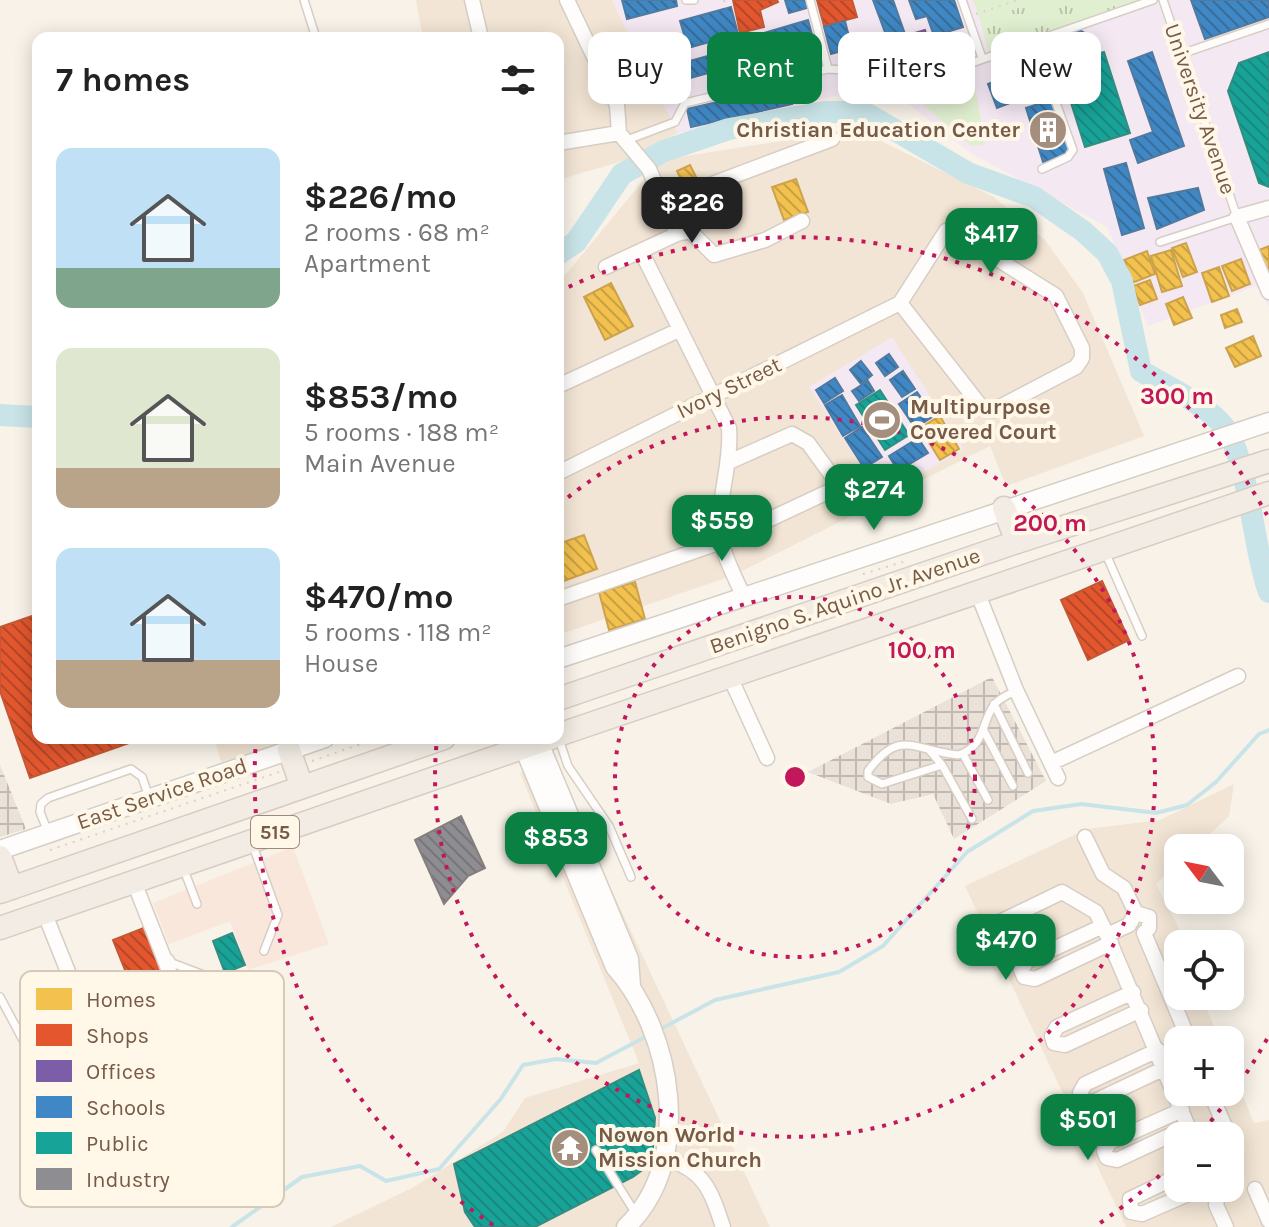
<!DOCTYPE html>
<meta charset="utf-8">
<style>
:root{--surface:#fff;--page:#f2f2f2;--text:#222;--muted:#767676;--accent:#0b8043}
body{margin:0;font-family:Karla,sans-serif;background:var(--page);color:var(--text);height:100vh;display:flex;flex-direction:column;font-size:30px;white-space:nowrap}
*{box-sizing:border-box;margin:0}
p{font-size:26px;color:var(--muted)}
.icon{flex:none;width:44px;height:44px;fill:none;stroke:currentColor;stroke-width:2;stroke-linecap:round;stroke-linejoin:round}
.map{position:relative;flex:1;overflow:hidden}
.details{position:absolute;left:32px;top:32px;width:532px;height:712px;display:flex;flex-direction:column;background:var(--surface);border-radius:16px;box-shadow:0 4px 20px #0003}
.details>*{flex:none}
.hud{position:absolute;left:588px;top:32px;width:560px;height:72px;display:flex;gap:16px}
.needle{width:52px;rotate:302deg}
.fabs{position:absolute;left:1164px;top:834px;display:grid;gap:16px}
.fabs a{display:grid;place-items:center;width:80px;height:80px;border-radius:16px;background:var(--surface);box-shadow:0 4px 20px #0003;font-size:40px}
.price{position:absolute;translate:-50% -68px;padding:0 18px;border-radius:16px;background:var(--accent);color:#fff;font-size:26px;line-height:52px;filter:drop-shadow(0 2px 4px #0008)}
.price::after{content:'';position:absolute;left:50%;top:48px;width:24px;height:18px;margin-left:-12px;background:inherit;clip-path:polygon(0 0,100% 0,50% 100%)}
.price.selected{background:#222;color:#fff}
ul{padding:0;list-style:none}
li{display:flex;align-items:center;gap:24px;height:200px;padding:0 24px}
li span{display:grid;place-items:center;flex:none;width:224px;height:160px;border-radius:16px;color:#555}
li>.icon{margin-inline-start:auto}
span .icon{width:96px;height:96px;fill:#fffc;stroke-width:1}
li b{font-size:34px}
h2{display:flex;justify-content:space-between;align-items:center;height:96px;padding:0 24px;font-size:34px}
.pill{padding:0 28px;border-radius:16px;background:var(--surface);box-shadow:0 4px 20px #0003;font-size:28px;line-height:72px}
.pill.selected{background:var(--accent);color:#fff}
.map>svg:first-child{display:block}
.residential{fill:#f2e5d5;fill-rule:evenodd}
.commercial{fill:#f9e7db}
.industrial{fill:url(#industrial-grid)}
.education{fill:#f4e8f2}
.park{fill:url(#park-tufts)}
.garden{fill:#e1efd1}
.homes{fill:url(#homes-back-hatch);stroke:#cda24c;stroke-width:2}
.shops{fill:url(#shops-back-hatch);stroke:#c35836;stroke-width:2}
.offices{fill:url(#offices-back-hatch);stroke:#7a5d8a;stroke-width:2}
.schools{fill:url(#schools-back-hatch);stroke:#507a9f;stroke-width:2}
.public{fill:url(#public-back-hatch);stroke:#348d80;stroke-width:2}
.industry{fill:url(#industry-back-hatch);stroke:#867e7c;stroke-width:2}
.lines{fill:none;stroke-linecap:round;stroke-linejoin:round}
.stream{stroke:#c9e4e8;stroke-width:4}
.river{stroke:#c9e4e8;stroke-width:22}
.service-casing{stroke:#d6cec5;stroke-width:10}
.minor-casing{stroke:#d6cec5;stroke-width:17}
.tertiary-casing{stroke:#d6cec5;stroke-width:21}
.trunk-casing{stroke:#d7ccc4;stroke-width:25}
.path{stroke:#dad2cb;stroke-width:2;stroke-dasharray:2 6;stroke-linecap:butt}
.service{stroke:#fefdfc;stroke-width:7}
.minor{stroke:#fefdfc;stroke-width:14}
.tertiary{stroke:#fefdfc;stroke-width:18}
.trunk{stroke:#f2ece4;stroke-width:22}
.ring{fill:none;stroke:#c2185b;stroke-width:4;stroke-dasharray:4 8}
.labels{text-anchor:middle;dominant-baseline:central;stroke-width:8;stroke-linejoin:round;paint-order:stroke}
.shield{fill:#fff8e9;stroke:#a08978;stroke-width:2}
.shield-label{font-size:20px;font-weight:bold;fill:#775a47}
.street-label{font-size:22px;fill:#775a47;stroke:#fff8e9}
.poi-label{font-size:22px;font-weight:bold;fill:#775a47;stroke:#fff8e9;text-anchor:start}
.key{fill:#fff8e9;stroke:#d6c9b8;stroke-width:2}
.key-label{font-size:22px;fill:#775a47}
.centre{fill:#c2185b;stroke:#fff8e9;stroke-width:4}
.ring-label{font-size:24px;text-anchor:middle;font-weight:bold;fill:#c2185b;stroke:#fff8e9;stroke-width:8;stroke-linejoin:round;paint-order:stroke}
</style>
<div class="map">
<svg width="1269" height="1227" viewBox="0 0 1269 1227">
<defs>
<pattern id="industrial-grid" width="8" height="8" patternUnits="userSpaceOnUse" patternTransform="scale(2)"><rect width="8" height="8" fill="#eae2d9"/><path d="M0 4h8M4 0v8" fill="none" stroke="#c2bab2"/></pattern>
<pattern id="park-tufts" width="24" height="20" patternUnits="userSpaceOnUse" patternTransform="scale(2)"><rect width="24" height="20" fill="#e1efd1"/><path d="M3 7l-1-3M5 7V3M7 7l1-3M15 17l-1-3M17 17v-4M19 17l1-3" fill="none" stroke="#bbc5ab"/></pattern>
<pattern id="homes-back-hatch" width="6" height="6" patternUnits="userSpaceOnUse" patternTransform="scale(2)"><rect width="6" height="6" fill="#f2c14e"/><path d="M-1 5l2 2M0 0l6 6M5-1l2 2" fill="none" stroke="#c9a043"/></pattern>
<pattern id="shops-back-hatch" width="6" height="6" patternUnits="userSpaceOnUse" patternTransform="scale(2)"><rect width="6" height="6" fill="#e4572e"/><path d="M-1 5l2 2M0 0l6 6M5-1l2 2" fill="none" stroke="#b44828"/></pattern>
<pattern id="offices-back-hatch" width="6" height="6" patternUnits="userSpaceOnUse" patternTransform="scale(2)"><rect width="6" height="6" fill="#7b5ea7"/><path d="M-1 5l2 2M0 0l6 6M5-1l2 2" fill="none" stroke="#654d82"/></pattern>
<pattern id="schools-back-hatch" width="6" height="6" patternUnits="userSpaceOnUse" patternTransform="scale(2)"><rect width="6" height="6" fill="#3f88c5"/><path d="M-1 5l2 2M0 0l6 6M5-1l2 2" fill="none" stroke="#386d99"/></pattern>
<pattern id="public-back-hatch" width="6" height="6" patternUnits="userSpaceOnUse" patternTransform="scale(2)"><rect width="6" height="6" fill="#17a398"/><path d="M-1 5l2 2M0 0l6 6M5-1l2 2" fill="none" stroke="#1a887e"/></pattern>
<pattern id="industry-back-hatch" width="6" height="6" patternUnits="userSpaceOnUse" patternTransform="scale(2)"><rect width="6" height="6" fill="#8d8d92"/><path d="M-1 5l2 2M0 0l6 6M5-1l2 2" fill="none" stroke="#787679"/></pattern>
</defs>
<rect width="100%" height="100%" fill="#f8f2e8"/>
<path class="residential" d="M416,0H612L678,133L626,160L558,180V38H423Z
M857,129L994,197L1045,240L1083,293L1144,436L1006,486L990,446L732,576L558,635V278L567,273L660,160Z
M214,738H301L221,762Z
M551,761L770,1227H331L412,1188L503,1132L525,1098L639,1063L520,773Z
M1234,784L1229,816L1195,848H1178V863L1156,884L1182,934L1178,941V996H1201L1220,1040H1178V1092H1230V1065L1254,1123L1269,1120V1227H1126L965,886L1087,829L1160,820ZM1178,1136H1230V1188H1178Z"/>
<path class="commercial" d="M293,847L329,944L248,970L230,921L169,944L153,903Z"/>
<path class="industrial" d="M992,677L1046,781L954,839L933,794L891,804L808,772Z
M0,765L26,829L0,837Z"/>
<path class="education" d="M612,0H1269V306L1256,286L1148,326L1107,227L969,152L901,98L857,91L678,133Z
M892,337L964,449L881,497L809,387Z"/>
<path class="park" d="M1042,0H1144L989,53L980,21Z"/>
<path class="garden" d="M973,0H1042L980,21Z
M973,74L985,145L971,146L913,96Z"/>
<path class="homes" d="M690,165L699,183L685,188L677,171Z
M796,179L808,212L784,220L772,187Z
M1186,243L1197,272L1183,277L1172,248Z
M1269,246V275L1259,250Z
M1171,250L1182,286L1162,292L1151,256Z
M1147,251L1155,274L1132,283L1124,260Z
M1241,259L1250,284L1232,291L1222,266Z
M1219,267L1229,296L1212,302L1202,273Z
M1150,280L1157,299L1140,305L1133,286Z
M611,283L633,326L605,340L584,297Z
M1183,297L1192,318L1174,325L1166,304Z
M1237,309L1242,322L1225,328L1221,315Z
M1253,336L1261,356L1235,367L1226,348Z
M940,416L959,449L940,460L920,428Z
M584,535L597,569L558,583V544Z
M635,582L645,619L609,630L599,592Z"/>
<path class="shops" d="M733,0H777L778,2L760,10L764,27L740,33Z
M817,0H852L857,17L824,26Z
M1102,581L1129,640L1088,660L1061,600Z
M38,614V738H143L30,778L0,691V627Z
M146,927L174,997L141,1010L113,940Z"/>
<path class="offices" d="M925,30L937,67L920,72L908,35Z"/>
<path class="schools" d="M622,0H676L677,6L627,19Z
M785,0H807L810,7L789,13Z
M873,0H893L906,37L889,43Z
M909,0H954L963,27L934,36L927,16L916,19Z
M1191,0H1269V17L1205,39Z
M731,7L738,34L688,48L680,21Z
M808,20L821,67L760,84L747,38Z
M845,21L852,48L831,54L824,27Z
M1074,27L1092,37L1082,56L1064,46Z
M746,38L758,82L733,89L721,45Z
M1152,52L1184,146L1138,163L1130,140L1153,132L1128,61Z
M715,54L719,70L683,80L679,64Z
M1031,66L1041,91L997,108L988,84Z
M787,86L792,104L691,127L687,109Z
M1054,99L1071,153L1043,162L1026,108Z
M1126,163L1144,228L1122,235L1104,169Z
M1198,188L1204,210L1157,229L1148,198Z
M889,354L898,367L885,376L876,363Z
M861,361L872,375L861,384L850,370Z
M903,371L915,389L902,397L890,380Z
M835,378L843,391L824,403L816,390Z
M868,381L874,391L859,401L852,391Z
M917,392L934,416L915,428L899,404Z
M842,395L860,426L843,436L825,405Z
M862,427L882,457L864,468L845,438Z
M918,438L928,453L898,471L889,456Z
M882,467L896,486L884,494L871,475Z"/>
<path class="public" d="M1104,52L1130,133L1085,147L1059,65Z
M1269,52V187L1259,183L1228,91L1239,63Z
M880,390L909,435L885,450L856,405Z
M232,933L245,965L225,973L213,941Z
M639,1070L655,1118L652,1163L633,1177L535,1227H475L465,1212L454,1164Z"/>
<path class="industry" d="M461,816L485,868L468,876L444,904L415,840Z"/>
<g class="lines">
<path class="stream" d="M657,1031L715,1000L839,972L883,946L967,852L1033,811L1081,804L1156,813L1187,805L1216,782L1259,734L1269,730
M232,1227L302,1177L360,1166L386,1181L439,1169L500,1100L523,1065L556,1059L596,1063L649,1035"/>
<path class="river" d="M558,254L576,242L622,174L664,151L729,129L825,112H864L968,173L1034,197L1083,231L1107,253L1122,281L1141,371C1166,386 1199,401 1219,421C1250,451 1252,549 1269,592
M0,415L38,417"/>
<g class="service-casing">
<path id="service" d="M304,0L316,38
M686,0H694
M810,0L828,69
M962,0L982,58
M1034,42L1073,150L1068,157L1042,169
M1181,54L1269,24
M627,140L675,122L685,103L828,69L859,71L914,83L1153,0
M1160,242L1237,217L1163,0
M1105,552L1142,636
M994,704L1028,773
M984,731L1013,786
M559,739L568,766L609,826L631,877
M930,751L942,765L882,784L868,777V771C900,728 912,750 958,755C985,747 981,723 994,705C999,698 1009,695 1016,690
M963,754L988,800
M942,765L972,819
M48,832L40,812L41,804L48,798L131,769L142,777L149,797
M253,846L278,915L264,951
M184,870L197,904
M170,959L172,963L214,979
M0,997L40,1072
M596,1150L636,1214"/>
</g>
<g class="minor-casing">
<path id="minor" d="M472,0L481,38
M567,0L617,105L619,133L649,169L677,234L606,267
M558,143L619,133
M662,203L832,139
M1269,208L1237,217L1269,292
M677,234L690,231L714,255L765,240L802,221
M642,253L729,428C732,465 716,501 721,539C724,559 737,580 744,598
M558,386L679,330
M729,462L792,434L808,443L840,487
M558,473L900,303L946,231H953L1056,296L1082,348V358L1076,367L994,410L983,409L900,303
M978,594L1016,690L1058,778
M558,599L721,542L864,475
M730,677L767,758
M1051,763L1238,676
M1085,837L1103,874L1124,888L1136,913
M134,882L195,1037H215L242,1075
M44,912L123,1109L138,1131L182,1179
M1136,913L1149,917V928L1144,933
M1002,921L1062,892L1096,912L1107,935L1129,925L1136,913
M1103,926L1027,961L1021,970L1024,977L1035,979L1111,943
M1144,933L1189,1040
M1107,935L1192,1136
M1133,992L1057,1027L1052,1036L1054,1043L1065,1045L1141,1010
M195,1037L177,1047L214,1112
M1158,1050L1085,1084L1080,1093L1083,1100L1093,1102L1165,1068
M1210,1092L1229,1136
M1182,1110L1110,1142L1104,1151L1107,1158L1117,1160L1188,1127
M127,1116L109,1127L105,1139L138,1181
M1230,1139L1235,1159L1230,1169
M667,1159C705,1171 711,1191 723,1227
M1178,1176L1130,1199L1131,1212L1142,1214L1202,1188
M1219,1188L1216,1205L1226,1227
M1255,1189L1269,1221"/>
</g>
<g class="tertiary-casing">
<path id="tertiary" d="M558,659L1269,422
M539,743L629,959L631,986
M524,748L615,967C673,1032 695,1162 626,1227
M0,850L325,738"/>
</g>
<g class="trunk-casing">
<path id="trunk" d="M1004,508L1017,542
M558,699L1017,542L1269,461
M558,735L1269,493
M289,750L302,787
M0,857L12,888
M0,892L444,738
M0,928L551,738"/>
</g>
<path class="path" d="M724,0L726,8
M976,14L1018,0
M1076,36L1082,58
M863,574L906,561
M312,761L378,738
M50,850L279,772"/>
<use href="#service" class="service"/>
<use href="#minor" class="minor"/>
<use href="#tertiary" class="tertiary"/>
<use href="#trunk" class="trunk"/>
</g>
<g class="ring">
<circle cx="795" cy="777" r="180"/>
<path d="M559 505A360 360 0 1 1 437 739"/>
<path d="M1267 1039A540 540 0 0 1 1199 1135M1177 1159A540 540 0 0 1 1097 1225M493 1225A540 540 0 0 1 256 739M558 292A540 540 0 0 1 1267 515"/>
</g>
<defs>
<g id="building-disc" transform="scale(2)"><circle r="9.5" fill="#a48f7f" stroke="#fff8e9"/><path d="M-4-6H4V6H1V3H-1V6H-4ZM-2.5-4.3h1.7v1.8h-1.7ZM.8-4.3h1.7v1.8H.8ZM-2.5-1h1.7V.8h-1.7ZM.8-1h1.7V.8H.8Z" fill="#fff"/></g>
<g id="stadium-disc" transform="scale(2)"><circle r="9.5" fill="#a48f7f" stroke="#fff8e9"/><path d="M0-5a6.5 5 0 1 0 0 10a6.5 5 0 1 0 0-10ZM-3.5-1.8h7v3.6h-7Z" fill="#fff"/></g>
<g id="temple-disc" transform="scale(2)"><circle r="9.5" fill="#a48f7f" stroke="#fff8e9"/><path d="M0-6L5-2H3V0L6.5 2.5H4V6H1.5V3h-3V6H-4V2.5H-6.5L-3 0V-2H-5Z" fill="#fff"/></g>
</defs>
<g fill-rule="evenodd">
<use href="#building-disc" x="1048" y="130"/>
<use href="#stadium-disc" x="882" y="420"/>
<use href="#temple-disc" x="570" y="1148"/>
</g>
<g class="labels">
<rect class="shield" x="251" y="816" width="48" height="32" rx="6"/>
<g class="shield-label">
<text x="275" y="832">515</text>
</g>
<g class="street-label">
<text transform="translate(1200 109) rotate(71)">University Avenue</text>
<text transform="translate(729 388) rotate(-26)">Ivory Street</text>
<text transform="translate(845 601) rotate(-19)">Benigno S. Aquino Jr. Avenue</text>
<text transform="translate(162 794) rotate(-19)">East Service Road</text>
</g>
<g class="poi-label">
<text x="1020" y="130" text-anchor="end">Christian Education Center</text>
<text x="910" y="407">Multipurpose<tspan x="910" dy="25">Covered Court</tspan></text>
<text x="598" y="1135">Nowon World<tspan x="598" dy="25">Mission Church</tspan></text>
</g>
</g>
<rect x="20" y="971" width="264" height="236" rx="12" class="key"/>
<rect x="36" y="988" width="36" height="22" fill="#f2c14e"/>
<rect x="36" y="1024" width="36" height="22" fill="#e4572e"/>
<rect x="36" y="1060" width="36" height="22" fill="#7b5ea7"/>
<rect x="36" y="1096" width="36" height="22" fill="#3f88c5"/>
<rect x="36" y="1132" width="36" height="22" fill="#17a398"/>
<rect x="36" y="1168" width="36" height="22" fill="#8d8d92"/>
<g class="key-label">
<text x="86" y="1007">Homes</text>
<text x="86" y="1043">Shops</text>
<text x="86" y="1079">Offices</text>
<text x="86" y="1115">Schools</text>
<text x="86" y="1151">Public</text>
<text x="86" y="1187">Industry</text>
</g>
<circle cx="795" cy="777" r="12" class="centre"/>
<g class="ring-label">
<text x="1177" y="404">300 m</text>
<text x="1050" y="531">200 m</text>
<text x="922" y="658">100 m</text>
</g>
</svg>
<div class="fabs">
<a><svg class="needle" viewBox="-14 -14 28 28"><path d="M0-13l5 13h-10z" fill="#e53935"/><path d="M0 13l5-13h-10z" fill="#767676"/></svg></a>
<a><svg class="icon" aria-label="locate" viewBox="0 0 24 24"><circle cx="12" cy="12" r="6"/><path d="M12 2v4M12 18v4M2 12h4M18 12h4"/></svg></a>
<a>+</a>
<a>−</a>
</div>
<b class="price selected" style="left:692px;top:245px">$226</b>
<b class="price" style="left:991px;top:276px">$417</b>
<b class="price" style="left:874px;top:532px">$274</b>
<b class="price" style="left:722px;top:563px">$559</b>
<b class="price" style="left:556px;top:880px">$853</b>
<b class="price" style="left:1006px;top:982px">$470</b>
<b class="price" style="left:1088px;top:1162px">$501</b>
<div class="hud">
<a class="pill">Buy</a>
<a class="pill selected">Rent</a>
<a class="pill">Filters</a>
<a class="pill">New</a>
</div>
<section class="details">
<h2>7 homes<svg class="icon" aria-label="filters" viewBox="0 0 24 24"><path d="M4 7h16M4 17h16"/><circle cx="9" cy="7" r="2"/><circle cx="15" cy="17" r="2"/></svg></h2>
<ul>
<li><span style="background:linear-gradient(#bfe0f5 75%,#7fa58c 0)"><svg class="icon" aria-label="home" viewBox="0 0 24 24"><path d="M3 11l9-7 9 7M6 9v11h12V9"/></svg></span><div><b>$226/mo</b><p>2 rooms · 68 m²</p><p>Apartment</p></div></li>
<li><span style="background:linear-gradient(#dfe7d0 75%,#b9a48a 0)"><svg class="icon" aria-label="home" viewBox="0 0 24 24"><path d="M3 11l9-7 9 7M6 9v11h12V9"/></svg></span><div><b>$853/mo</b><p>5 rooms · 188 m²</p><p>Main Avenue</p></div></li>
<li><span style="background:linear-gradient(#bfe0f5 70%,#b9a48a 0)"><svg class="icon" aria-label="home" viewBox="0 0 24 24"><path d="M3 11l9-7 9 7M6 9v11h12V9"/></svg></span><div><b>$470/mo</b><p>5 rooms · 118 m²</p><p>House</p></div></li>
</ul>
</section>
</div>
